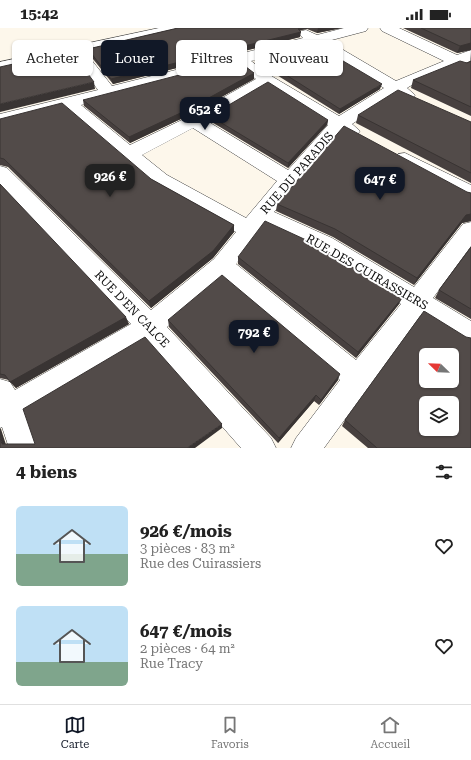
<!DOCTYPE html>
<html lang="fr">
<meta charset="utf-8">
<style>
:root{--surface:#fff;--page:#f6f6f6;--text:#222;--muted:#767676;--line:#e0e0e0;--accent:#111827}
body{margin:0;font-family:"Roboto Serif",serif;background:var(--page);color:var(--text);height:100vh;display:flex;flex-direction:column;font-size:15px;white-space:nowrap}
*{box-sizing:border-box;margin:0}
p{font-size:13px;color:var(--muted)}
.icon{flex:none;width:22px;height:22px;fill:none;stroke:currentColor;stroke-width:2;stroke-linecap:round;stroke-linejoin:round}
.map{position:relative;height:420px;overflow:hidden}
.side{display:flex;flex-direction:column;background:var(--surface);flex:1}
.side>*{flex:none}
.guide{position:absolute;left:12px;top:12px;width:447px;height:36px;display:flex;gap:8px}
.needle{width:26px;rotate:293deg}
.controls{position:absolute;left:419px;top:320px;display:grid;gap:8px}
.controls a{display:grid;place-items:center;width:40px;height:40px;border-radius:6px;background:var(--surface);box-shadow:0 1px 3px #0004;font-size:20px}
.price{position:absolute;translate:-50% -34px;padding:0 9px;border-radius:8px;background:var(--accent);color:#fff;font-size:13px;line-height:26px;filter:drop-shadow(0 1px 2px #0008)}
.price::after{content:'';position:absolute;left:50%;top:24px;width:12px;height:9px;margin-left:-6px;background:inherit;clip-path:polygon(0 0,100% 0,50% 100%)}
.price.active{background:#222;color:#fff}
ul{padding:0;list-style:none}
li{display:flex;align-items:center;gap:12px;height:100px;padding:0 16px}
li span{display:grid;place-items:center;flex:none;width:112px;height:80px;border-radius:6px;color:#555}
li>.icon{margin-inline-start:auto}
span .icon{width:48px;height:48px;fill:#fffc;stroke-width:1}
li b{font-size:17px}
h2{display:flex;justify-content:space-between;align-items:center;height:48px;padding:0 16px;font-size:17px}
.tag{padding:0 14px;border-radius:6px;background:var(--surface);box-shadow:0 1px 3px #0004;font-size:14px;line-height:36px}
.tag.active{background:var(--accent);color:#fff}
.status{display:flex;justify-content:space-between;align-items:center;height:28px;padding:0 20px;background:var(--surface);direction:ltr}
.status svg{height:11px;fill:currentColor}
.menu{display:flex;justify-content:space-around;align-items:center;height:56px;border-top:1px solid var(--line);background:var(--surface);font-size:11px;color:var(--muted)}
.menu a{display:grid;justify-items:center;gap:2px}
.menu .active{color:var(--accent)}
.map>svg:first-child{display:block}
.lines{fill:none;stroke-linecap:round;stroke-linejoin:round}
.minor-casing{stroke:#3e3e3e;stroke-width:1}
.minor{fill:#fff;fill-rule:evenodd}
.wall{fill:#47403f}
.shaded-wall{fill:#393433}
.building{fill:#524b49;stroke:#393433;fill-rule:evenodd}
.labels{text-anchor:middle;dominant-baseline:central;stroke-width:4;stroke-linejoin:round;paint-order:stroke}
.street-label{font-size:12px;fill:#0b0b0b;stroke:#fff}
</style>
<div class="status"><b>15:42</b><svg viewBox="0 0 49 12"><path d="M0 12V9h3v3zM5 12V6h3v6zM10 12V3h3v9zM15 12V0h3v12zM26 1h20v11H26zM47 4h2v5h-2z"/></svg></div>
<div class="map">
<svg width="471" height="420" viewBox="0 0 471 420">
<rect width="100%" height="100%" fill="#fdf7eb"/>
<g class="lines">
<g class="minor-casing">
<path id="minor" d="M159,0H186L184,3L179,4L86,25L112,58L303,10L299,6L301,3L306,2L317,7L344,0H368L366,3L328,13L396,53L444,33L382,3L380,0H399L457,27L471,22L470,39L464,41L457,39L410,58L407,60L415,67L413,71L407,72L396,67L352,96L360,103L357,107L351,109L341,105L274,184L332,210L414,259L463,196L471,194V218L433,270L471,293V317L462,314L420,288L324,420H291L296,410L340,352L222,252L167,299L271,410L276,420H241L147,313L26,386L39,420H9L2,399L0,400V351L10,354L15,362L131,296L0,157V138L7,140L151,282L214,231L236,204L153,157L65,81L0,98V86L98,62L73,28L0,44V34ZM313,17L384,60L339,88L273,49L251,33ZM237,36L256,51L188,89L130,117L81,77ZM267,59L328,97L288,142L207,93ZM193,100L277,153L246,190L167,147L142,127ZM264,198L316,222L401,276L356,332L236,236Z
M405,125L471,157V173L464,171L398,136L395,131L398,126Z"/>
</g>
<use href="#minor" class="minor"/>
</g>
<path class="wall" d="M178,0H342L317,5L307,1L301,2L300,3V9L113,56L89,26L88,21Z
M403,0H471V22L457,25Z
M256,28L380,61L339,86L256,34Z
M471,33V88L411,60L413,52Z
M254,51L187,88L130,115L84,78L83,72Z
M358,87L471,94V155L356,95Z
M210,88L328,92L327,97L288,140L210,93Z
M0,91L151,151L234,197V204L213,230L151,280L8,139L0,137Z
M0,156L129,296L16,360L9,352L0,350Z
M467,164L471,165V193L462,195L414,257L333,209L276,183L277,176Z
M471,219V291L435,270L439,262Z
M238,229L399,276L356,330L238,236Z
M168,292L338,352L319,377L314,373L278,415L169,299Z
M466,309L471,420H368L342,398L345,392Z"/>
<path class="shaded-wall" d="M299,0H307V1L301,2L299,4H301L300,9L113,56L111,51Z
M318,0H342L317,5Z
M471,15V22L457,25L460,18Z
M254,45V51L187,88L130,115L129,109Z
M94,54L95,61L0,84V76Z
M382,56L380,61L339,86L340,81Z
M328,92L327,97L288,140V135Z
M471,186V193L462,195L414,257L417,250L466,187Z
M234,197V204L213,230L151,280L149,273Z
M402,270L399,276L356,330L358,324Z
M126,289L129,296L16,360L10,354Z
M340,346L338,352L319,377L321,372Z
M316,367L314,373L278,415L279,410Z
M222,396V400L195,420H187Z
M0,400L1,401L7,420L2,416L0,410Z"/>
<path class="building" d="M178,0H299L298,1L301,4L111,51L88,21Z
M421,0H471V15L460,18Z
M311,14L382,56L340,81L256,28Z
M71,23L94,54L0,76V39Z
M237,32L254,45L187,82L129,109L83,72Z
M460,33L467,35L471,33V79L413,52Z
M268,54L328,92L288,135L210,88Z
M398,62L471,94V145L358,87Z
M62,75L151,151L234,197L213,223L149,273L4,131L0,130V91Z
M344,98L467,164L471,165V186L466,187L417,250L335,201L277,176Z
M0,156L126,289L10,354L5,347L0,346Z
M265,193L317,217L402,270L358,324L238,229Z
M471,219V281L439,262Z
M222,247L340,346L321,372L316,367L279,410L168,292Z
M424,283L466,309L471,310V420H377L345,392ZM426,327H452V353H426ZM426,375H452V401H426Z
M145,309L222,396L187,420H0V410L2,416H35L23,381Z"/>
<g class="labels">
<g class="street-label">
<text transform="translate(297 145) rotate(-49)">RUE DU PARADIS</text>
<text transform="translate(367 244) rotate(30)">RUE DES CUIRASSIERS</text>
<text transform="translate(132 281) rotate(46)">RUE D'EN CALCE</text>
</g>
</g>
</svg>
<div class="controls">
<a><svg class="needle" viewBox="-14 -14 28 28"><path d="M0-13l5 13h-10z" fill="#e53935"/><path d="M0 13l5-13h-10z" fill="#767676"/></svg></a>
<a><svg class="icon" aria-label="layers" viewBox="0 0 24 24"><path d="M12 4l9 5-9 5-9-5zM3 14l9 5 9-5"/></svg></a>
</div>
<b class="price" style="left:205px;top:103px">652 €</b>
<b class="price active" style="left:110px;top:170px">926 €</b>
<b class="price" style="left:380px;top:173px">647 €</b>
<b class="price" style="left:254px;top:326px">792 €</b>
<div class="guide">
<a class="tag">Acheter</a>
<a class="tag active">Louer</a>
<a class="tag">Filtres</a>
<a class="tag">Nouveau</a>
</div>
</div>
<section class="side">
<h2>4 biens<svg class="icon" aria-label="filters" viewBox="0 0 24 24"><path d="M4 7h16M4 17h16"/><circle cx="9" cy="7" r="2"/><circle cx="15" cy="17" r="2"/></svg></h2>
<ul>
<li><span style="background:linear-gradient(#bfe0f5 60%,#7fa58c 0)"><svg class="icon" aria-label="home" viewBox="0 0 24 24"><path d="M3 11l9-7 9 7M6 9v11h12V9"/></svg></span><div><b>926 €/mois</b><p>3 pièces · 83 m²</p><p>Rue des Cuirassiers</p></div><svg class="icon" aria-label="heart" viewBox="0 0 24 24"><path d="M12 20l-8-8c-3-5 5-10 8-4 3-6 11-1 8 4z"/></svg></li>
<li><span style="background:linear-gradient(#bfe0f5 70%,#7fa58c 0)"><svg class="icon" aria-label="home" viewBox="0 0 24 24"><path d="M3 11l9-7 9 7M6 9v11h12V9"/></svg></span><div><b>647 €/mois</b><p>2 pièces · 64 m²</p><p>Rue Tracy</p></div><svg class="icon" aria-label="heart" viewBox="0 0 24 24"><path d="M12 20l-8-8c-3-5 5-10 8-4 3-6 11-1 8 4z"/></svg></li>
</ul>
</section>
<nav class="menu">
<a class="active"><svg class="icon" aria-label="map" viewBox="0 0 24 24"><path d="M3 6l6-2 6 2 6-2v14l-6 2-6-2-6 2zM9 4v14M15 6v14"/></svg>Carte</a>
<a><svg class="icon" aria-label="saved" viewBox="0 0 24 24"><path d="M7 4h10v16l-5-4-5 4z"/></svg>Favoris</a>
<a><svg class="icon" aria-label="home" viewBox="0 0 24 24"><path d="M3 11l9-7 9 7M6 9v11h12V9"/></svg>Accueil</a>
</nav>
